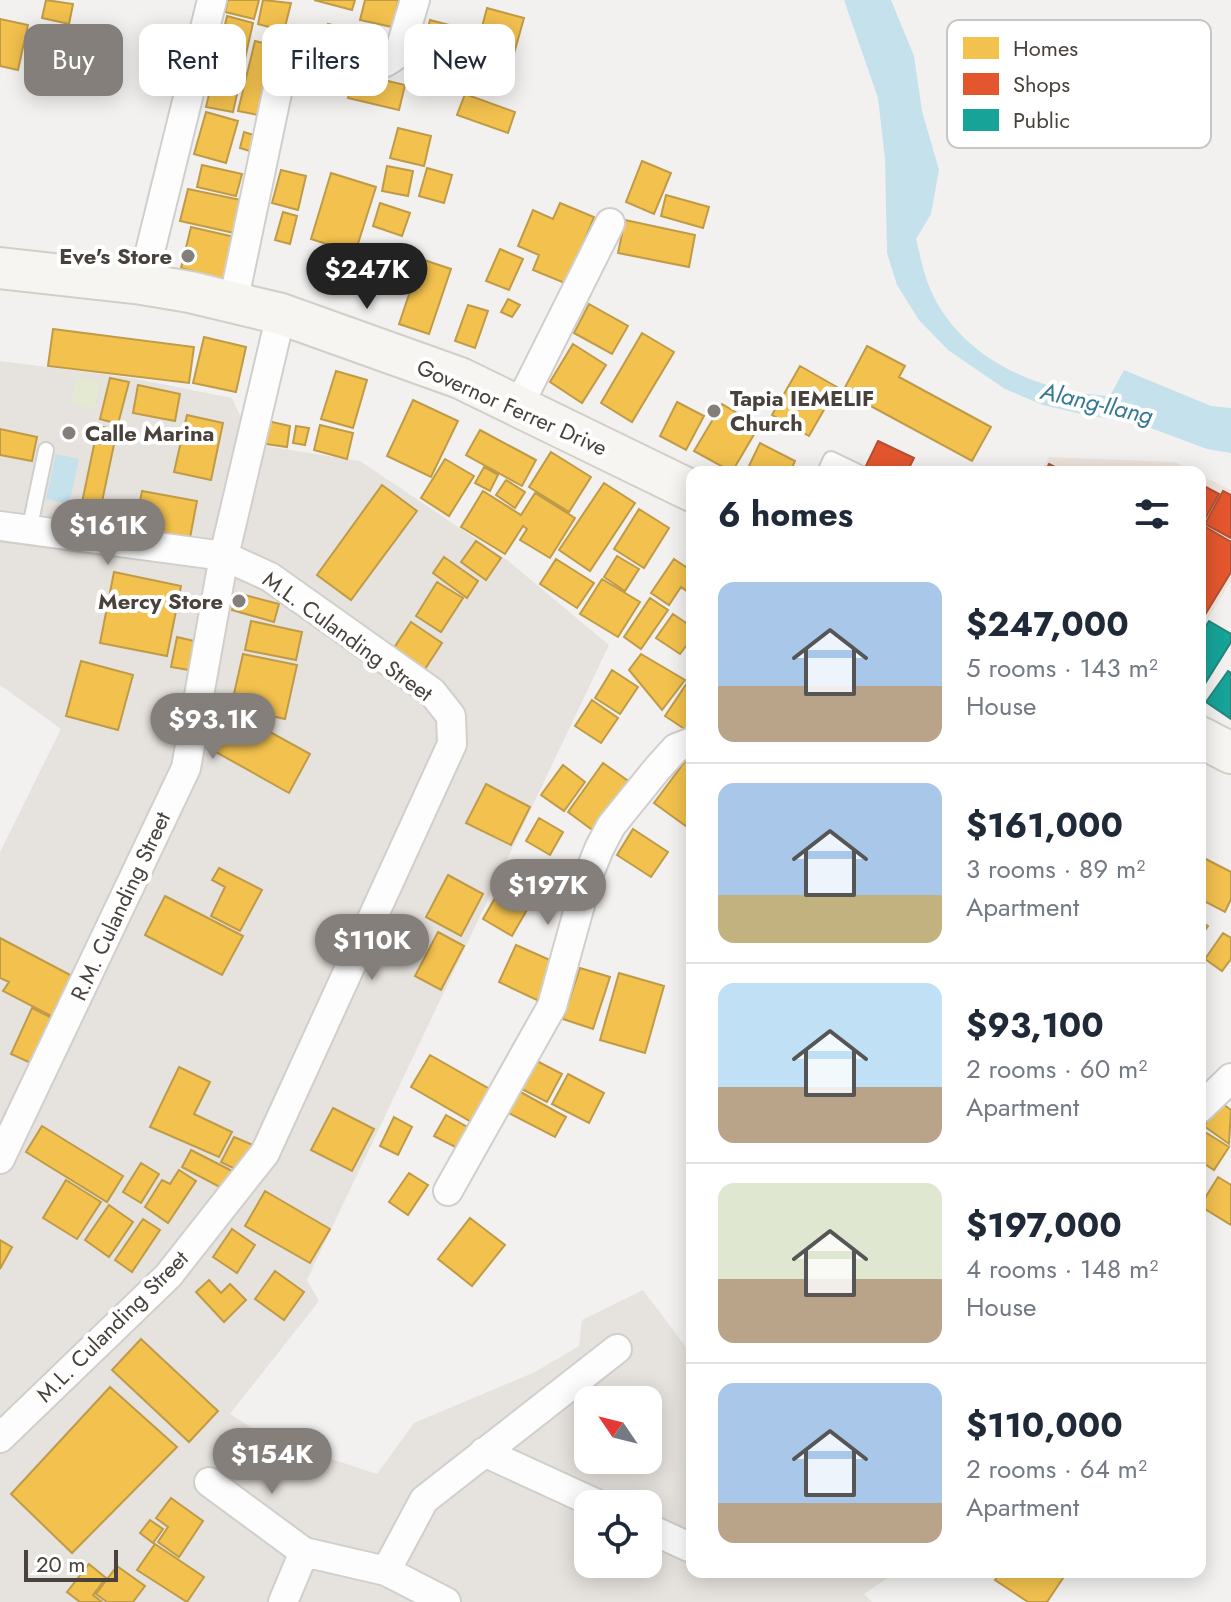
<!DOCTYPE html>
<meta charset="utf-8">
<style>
:root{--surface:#fff;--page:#f6f6f7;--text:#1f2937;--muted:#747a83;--line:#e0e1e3;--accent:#847f7a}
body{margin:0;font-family:Jost,sans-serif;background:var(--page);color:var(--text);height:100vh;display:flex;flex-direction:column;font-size:30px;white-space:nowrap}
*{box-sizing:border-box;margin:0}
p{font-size:26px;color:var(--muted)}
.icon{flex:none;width:44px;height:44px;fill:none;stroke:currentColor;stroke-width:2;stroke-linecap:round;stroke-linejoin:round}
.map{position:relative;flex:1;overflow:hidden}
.side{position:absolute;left:686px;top:466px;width:520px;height:1112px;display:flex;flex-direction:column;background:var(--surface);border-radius:16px;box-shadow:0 4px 20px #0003}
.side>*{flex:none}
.top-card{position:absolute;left:24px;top:24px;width:542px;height:72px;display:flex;gap:16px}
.needle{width:52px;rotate:305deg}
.buttons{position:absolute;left:574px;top:1386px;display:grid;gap:16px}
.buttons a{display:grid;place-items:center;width:88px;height:88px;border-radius:16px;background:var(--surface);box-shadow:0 4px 20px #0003;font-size:40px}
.scale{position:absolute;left:24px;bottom:20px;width:94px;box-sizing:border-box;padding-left:8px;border:4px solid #49413b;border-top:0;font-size:22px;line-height:28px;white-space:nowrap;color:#49413b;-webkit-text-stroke:6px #fff;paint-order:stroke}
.price{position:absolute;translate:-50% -68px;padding:0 18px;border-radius:28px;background:var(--accent);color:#fff;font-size:26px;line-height:52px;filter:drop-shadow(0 2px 4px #0008)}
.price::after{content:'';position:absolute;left:50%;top:48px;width:24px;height:18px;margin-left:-12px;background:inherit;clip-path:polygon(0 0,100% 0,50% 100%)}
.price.on{background:#222;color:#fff}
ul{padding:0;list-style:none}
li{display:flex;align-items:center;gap:24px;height:200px;padding:0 32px}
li+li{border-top:2px solid var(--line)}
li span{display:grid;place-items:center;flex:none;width:224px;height:160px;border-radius:16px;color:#555}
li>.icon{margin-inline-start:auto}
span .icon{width:96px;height:96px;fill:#fffc;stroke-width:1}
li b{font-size:34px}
h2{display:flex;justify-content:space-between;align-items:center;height:96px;padding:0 32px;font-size:34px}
.tag{padding:0 28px;border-radius:16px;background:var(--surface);box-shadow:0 4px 20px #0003;font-size:28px;line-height:72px}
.tag.on{background:var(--accent);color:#fff}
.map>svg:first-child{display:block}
.residential{fill:#e6e2dd;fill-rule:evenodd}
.commercial{fill:#ede4dd}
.grass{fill:#e4ead2}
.water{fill:#c4e1ec}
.homes{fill:#f2c14e;stroke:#bf9b48;stroke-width:2}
.shops{fill:#e4572e;stroke:#b65032;stroke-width:2}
.public{fill:#17a398;stroke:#26867c;stroke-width:2}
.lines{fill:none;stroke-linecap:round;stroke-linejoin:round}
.service-casing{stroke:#d1cfcc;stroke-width:18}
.minor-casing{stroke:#d1cfcc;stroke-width:32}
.secondary-casing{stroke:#d3cec7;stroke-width:44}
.service{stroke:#fdfdfd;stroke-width:14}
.minor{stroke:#fdfdfd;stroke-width:28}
.secondary{stroke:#f7f5f2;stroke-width:40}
.poi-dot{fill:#847f7a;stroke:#fff;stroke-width:3}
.labels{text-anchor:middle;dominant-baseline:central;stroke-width:8;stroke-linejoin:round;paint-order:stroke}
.poi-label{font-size:22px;font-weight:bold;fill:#49413b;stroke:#fff;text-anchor:end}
.street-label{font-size:22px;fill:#49413b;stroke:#fff}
.water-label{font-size:24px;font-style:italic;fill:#367994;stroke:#fff}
.key{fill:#fff;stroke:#c8c6c4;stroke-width:2}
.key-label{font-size:22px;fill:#49413b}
</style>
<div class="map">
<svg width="1231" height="1602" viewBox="0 0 1231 1602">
<rect width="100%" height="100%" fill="#f3f1ef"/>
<path class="residential" d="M0,361L132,378L232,398L253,444L360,461L506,559L609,645L307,1280L319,1301L230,1414L268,1438L377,1474L414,1423L535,1372L579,1346L582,1320L643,1290L692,1355V1572H889L892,1575L864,1594L872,1602H0V852L61,729L0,685ZM588,1400H648V1460H588ZM588,1504H648V1564H588Z"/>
<path class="commercial" d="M1049,457L1175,462L1194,472H1041Z
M1200,475L1231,490V581L1200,631Z"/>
<path class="grass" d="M77,377L100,382L94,409L71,404Z"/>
<path class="water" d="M844,0H891L914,56L922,111L939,170L931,214L916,239C920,254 923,272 929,286C958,358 1038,392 1110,396L1124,370L1211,406L1231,408V453L1207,449L1132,421L1090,416L1043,405L1005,389L948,350L919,320L897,285L887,253L885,159L878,98Z
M56,454L79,459L69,504L46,499Z"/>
<path class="homes" d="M46,0L73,4L69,24L42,18Z
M228,0H259L254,19L225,12Z
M263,0L291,3L284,31L258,24Z
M314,0H355L352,10Z
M365,0H399L392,27L360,20Z
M487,8L524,18L509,71L473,61Z
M227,16L253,23L233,112L206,107Z
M0,19L28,25L18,70L0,66Z
M430,20L472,31L464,64L421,54Z
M328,24L362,32L355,60L321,52Z
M255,41L280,47L263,116L238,111Z
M415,59L478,73L474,89L411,74Z
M354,73L405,85L399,110L348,98Z
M465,94L515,112L508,133L457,115Z
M206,112L238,121L226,163L194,154Z
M398,128L431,136L424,166L390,158Z
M244,132L257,136L253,152L240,148Z
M642,161L671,173L654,214L626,202Z
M202,165L242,174L236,196L197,187Z
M387,166L413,171L408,196L382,191Z
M427,168L452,175L444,203L419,196Z
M281,170L306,176L298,210L272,203Z
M331,173L376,187L355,253L311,239Z
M188,189L241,200L234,233L180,221Z
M666,195L709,207L703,228L661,216Z
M380,203L410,213L402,236L373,226Z
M560,203L594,217L567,284L533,270L539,255L518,246L533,210L553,219Z
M283,212L297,216L290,244L275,240Z
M625,220L695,235L689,267L618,253Z
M191,227L239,238L229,281L181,268Z
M500,249L523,259L509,290L486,281Z
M421,259L451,269L429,334L399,324Z
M508,299L520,305L512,317L501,312Z
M589,304L628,326L612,354L574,333Z
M468,305L488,311L475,348L455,341Z
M53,329L194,347L189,383L48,366Z
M642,333L674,352L632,422L601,403Z
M204,337L246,347L236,392L193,383Z
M573,344L606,365L582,403L550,382Z
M867,346L905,366L899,377L991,427L972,461L843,391Z
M800,366L837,387L809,436L772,415Z
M336,371L367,380L353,428L321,419Z
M110,378L129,382L118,424L100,419Z
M138,385L180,394L175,421L133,413Z
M413,400L458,421L431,477L387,456Z
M677,402L704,416L686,450L660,436Z
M722,404L759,426L732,472L694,451Z
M187,415L223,423L211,480L174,472Z
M263,420L290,426L287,447L259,443Z
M320,425L353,433L347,459L314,450Z
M98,426L117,430L99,516L80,512Z
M296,426L309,428L305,445L293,443Z
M0,429L37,437L32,461L0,455Z
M480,430L536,460L522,486L466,455Z
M760,443L795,461L790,472H746Z
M551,452L591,477L569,512L529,487Z
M445,459L474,476L449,516L421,498Z
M484,467L498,475L490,491L475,483Z
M506,480L525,492L515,508L496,495Z
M604,483L635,503L590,571L559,550Z
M382,485L417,511L351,600L317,575Z
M142,491L197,501L189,543L134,533Z
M483,491L521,515L535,493L575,518L550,558L520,540L527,529L523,526L505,554L461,527Z
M639,509L669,528L644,568L614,549Z
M476,541L501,558L486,580L461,562Z
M617,556L639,569L625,591L604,577Z
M444,557L478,581L467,598L433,573Z
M556,559L594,583L577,608L540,584Z
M674,559L692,571L687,579L692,582V595L681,587L669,605L651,593Z
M114,572L181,586L167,656L100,643Z
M602,579L640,602L618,637L580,614Z
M437,582L463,598L441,632L416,616Z
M237,593L279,604L274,622L232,610Z
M650,598L668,610L641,649L624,637Z
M673,614L692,627V638L680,654L656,638Z
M251,621L302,632L296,660L245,650Z
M411,622L442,643L423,672L392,651Z
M177,637L194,641L189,670L171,667Z
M243,654L297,665L285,719L231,707Z
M641,654L685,680L662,710L629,670Z
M81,661L133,675L118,730L66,716Z
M612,670L638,687L620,714L595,698Z
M691,677L692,678V734L665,716Z
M592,700L618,718L601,743L575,726Z
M223,706L310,754L289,793L216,752L227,731L213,723Z
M692,752V826L690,829L654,803Z
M603,763L634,785L598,834L568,812Z
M563,765L585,782L564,811L541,795Z
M486,784L530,807L511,845L466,823Z
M539,818L563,832L550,855L526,841Z
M633,829L668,852L651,877L617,855Z
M1200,856L1231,872V899L1225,912L1200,899Z
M219,868L262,890L240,931L211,916L225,887L212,880Z
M448,875L483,894L461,936L426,917Z
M503,884L532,901L512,936L483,919Z
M165,896L243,936L222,975L145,935Z
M1200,921L1208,926L1200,938Z
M438,932L464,946L441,990L415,976Z
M1223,933L1231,938V959L1222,971L1205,959Z
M0,938L76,978L55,1018L3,991L9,982L0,978Z
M516,945L559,964L541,1002L499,982Z
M580,968L610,977L593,1029L563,1019Z
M619,973L664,986L645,1053L600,1040Z
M32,1008L54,1019L33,1064L11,1054Z
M430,1055L493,1091L475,1124L411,1087Z
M529,1057L562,1074L547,1102L514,1085Z
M179,1067L210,1082L194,1114L232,1132L219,1157L150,1127Z
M568,1074L604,1093L589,1123L552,1104Z
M515,1089L566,1117L555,1137L503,1110Z
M1220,1102L1231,1110L1229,1144L1204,1126Z
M333,1108L374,1129L352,1171L311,1150Z
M446,1115L469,1128L459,1149L434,1136Z
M394,1117L412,1127L398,1155L380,1146Z
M42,1126L123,1176L107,1202L26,1152Z
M1205,1132L1229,1147L1214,1170L1200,1161V1139Z
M234,1137L253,1145L241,1172L221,1162Z
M191,1150L240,1175L231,1193L182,1167Z
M141,1163L159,1174L141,1203L123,1192Z
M179,1170L196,1181L168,1223L145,1207L162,1180L170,1184Z
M409,1173L428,1185L408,1215L389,1202Z
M1218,1177L1231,1185V1225L1200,1206Z
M66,1180L101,1202L77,1239L43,1218Z
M265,1191L330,1229L310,1263L245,1226Z
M109,1205L133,1222L109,1257L85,1240Z
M470,1218L505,1245L472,1286L438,1259Z
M143,1219L160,1230L132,1272L115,1260Z
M232,1229L255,1245L237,1273L213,1257Z
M0,1240L12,1247L0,1269Z
M275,1271L304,1292L284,1320L255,1299Z
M209,1280L221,1293L230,1284L246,1300L224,1322L196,1292Z
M141,1339L218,1411L189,1442L112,1370Z
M110,1387L177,1447L72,1553L11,1494Z
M171,1498L203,1521L179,1557L158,1542L168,1527L156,1518Z
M150,1520L163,1529L153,1543L140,1533Z
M155,1544L204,1577L187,1602L137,1570Z
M89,1564L106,1578L93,1595L102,1602H80L67,1592Z
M117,1566L145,1586L133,1602H107L96,1594Z
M1001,1572H1067L1047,1602H1028L995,1580Z"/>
<path class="shops" d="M878,441L914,458L907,472H863Z
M1049,464L1064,472H1045Z
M1200,484L1219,494L1200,528Z
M1223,491L1231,495V538L1205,524Z
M1204,526L1231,542V572L1200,623V532Z"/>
<path class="public" d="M1209,621L1231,634V642L1201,690L1200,635Z
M1228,671L1231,673V719L1206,702Z"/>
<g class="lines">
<g class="service-casing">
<path id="service" d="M825,472L831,459L858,472
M29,531L46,450"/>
</g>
<g class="minor-casing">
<path id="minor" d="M142,284L212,0
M233,303L283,64C313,44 350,72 383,63C389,61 394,56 399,53L415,0
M518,407L610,223
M0,526L224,556L270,577L432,692L451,716L452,744L265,1153L168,1276L0,1438
M1200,1108L1231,1078
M0,1159L186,768L224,556L281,314
M448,1191L552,1006L588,876L599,849L611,826L657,769L676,748L692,742
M484,1452L597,1504
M209,1482L304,1552L386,1571L446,1602
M648,1528L689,1547
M386,1571L424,1500L617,1349
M283,1602L304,1552"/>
</g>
<g class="secondary-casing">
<path id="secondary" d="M0,268L142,284L190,292L281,314L460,378L692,491
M1200,737L1231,753"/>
</g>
<use href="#service" class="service"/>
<use href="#minor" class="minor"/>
<use href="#secondary" class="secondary"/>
</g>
<g class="poi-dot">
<circle cx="188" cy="256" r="8"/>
<circle cx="714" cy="411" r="8"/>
<circle cx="69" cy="433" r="8"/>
<circle cx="239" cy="601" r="8"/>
</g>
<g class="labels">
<g class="poi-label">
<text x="172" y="256">Eve's Store</text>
<text x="730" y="398" text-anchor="start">Tapia IEMELIF<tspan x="730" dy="25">Church</tspan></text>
<text x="85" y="433" text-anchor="start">Calle Marina</text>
<text x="223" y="601">Mercy Store</text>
</g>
<g class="street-label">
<text transform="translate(512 407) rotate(24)">Governor Ferrer Drive</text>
<text transform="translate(348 636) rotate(36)">M.L. Culanding Street</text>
<text transform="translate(120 906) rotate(-65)">R.M. Culanding Street</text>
<text transform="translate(112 1326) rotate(-45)">M.L. Culanding Street</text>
</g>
<g class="water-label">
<text transform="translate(1097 403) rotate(13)">Alang-Ilang</text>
</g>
</g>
<rect x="947" y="20" width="264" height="128" rx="12" class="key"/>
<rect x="963" y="37" width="36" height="22" fill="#f2c14e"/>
<rect x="963" y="73" width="36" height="22" fill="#e4572e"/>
<rect x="963" y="109" width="36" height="22" fill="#17a398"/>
<g class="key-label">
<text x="1013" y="56">Homes</text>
<text x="1013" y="92">Shops</text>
<text x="1013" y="128">Public</text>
</g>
</svg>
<div class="buttons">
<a><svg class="needle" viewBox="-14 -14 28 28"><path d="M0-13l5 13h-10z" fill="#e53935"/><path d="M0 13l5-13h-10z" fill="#747a83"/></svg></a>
<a><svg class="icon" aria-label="locate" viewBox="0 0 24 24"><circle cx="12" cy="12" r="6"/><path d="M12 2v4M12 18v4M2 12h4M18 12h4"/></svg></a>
</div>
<div class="scale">20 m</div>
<b class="price on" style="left:367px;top:311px">$247K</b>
<b class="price" style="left:108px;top:567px">$161K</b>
<b class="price" style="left:213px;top:761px">$93.1K</b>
<b class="price" style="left:548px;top:927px">$197K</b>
<b class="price" style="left:372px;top:982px">$110K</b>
<b class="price" style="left:272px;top:1496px">$154K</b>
<div class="top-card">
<a class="tag on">Buy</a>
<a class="tag">Rent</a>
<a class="tag">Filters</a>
<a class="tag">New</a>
</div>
<section class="side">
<h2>6 homes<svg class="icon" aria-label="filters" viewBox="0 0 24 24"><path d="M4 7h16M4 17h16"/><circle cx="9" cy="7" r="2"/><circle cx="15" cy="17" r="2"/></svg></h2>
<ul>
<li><span style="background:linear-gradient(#a9c7e8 65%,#b9a48a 0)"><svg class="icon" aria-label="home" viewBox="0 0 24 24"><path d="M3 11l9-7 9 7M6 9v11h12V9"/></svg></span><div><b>$247,000</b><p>5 rooms · 143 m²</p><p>House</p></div></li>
<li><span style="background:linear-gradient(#a9c7e8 70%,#c2b280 0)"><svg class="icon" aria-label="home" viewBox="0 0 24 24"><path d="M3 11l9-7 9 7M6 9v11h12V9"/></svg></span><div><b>$161,000</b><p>3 rooms · 89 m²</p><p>Apartment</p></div></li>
<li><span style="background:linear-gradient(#bfe0f5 65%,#b9a48a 0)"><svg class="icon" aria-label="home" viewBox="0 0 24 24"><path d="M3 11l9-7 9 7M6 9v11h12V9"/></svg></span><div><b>$93,100</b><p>2 rooms · 60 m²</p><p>Apartment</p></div></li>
<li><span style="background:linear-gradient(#dfe7d0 60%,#b9a48a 0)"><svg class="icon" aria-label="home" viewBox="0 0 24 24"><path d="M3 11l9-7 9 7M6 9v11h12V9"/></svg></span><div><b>$197,000</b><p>4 rooms · 148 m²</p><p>House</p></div></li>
<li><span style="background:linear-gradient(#a9c7e8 75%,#b9a48a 0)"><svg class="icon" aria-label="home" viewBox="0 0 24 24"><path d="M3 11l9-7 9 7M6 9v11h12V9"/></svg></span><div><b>$110,000</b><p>2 rooms · 64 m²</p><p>Apartment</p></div></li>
</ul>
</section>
</div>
